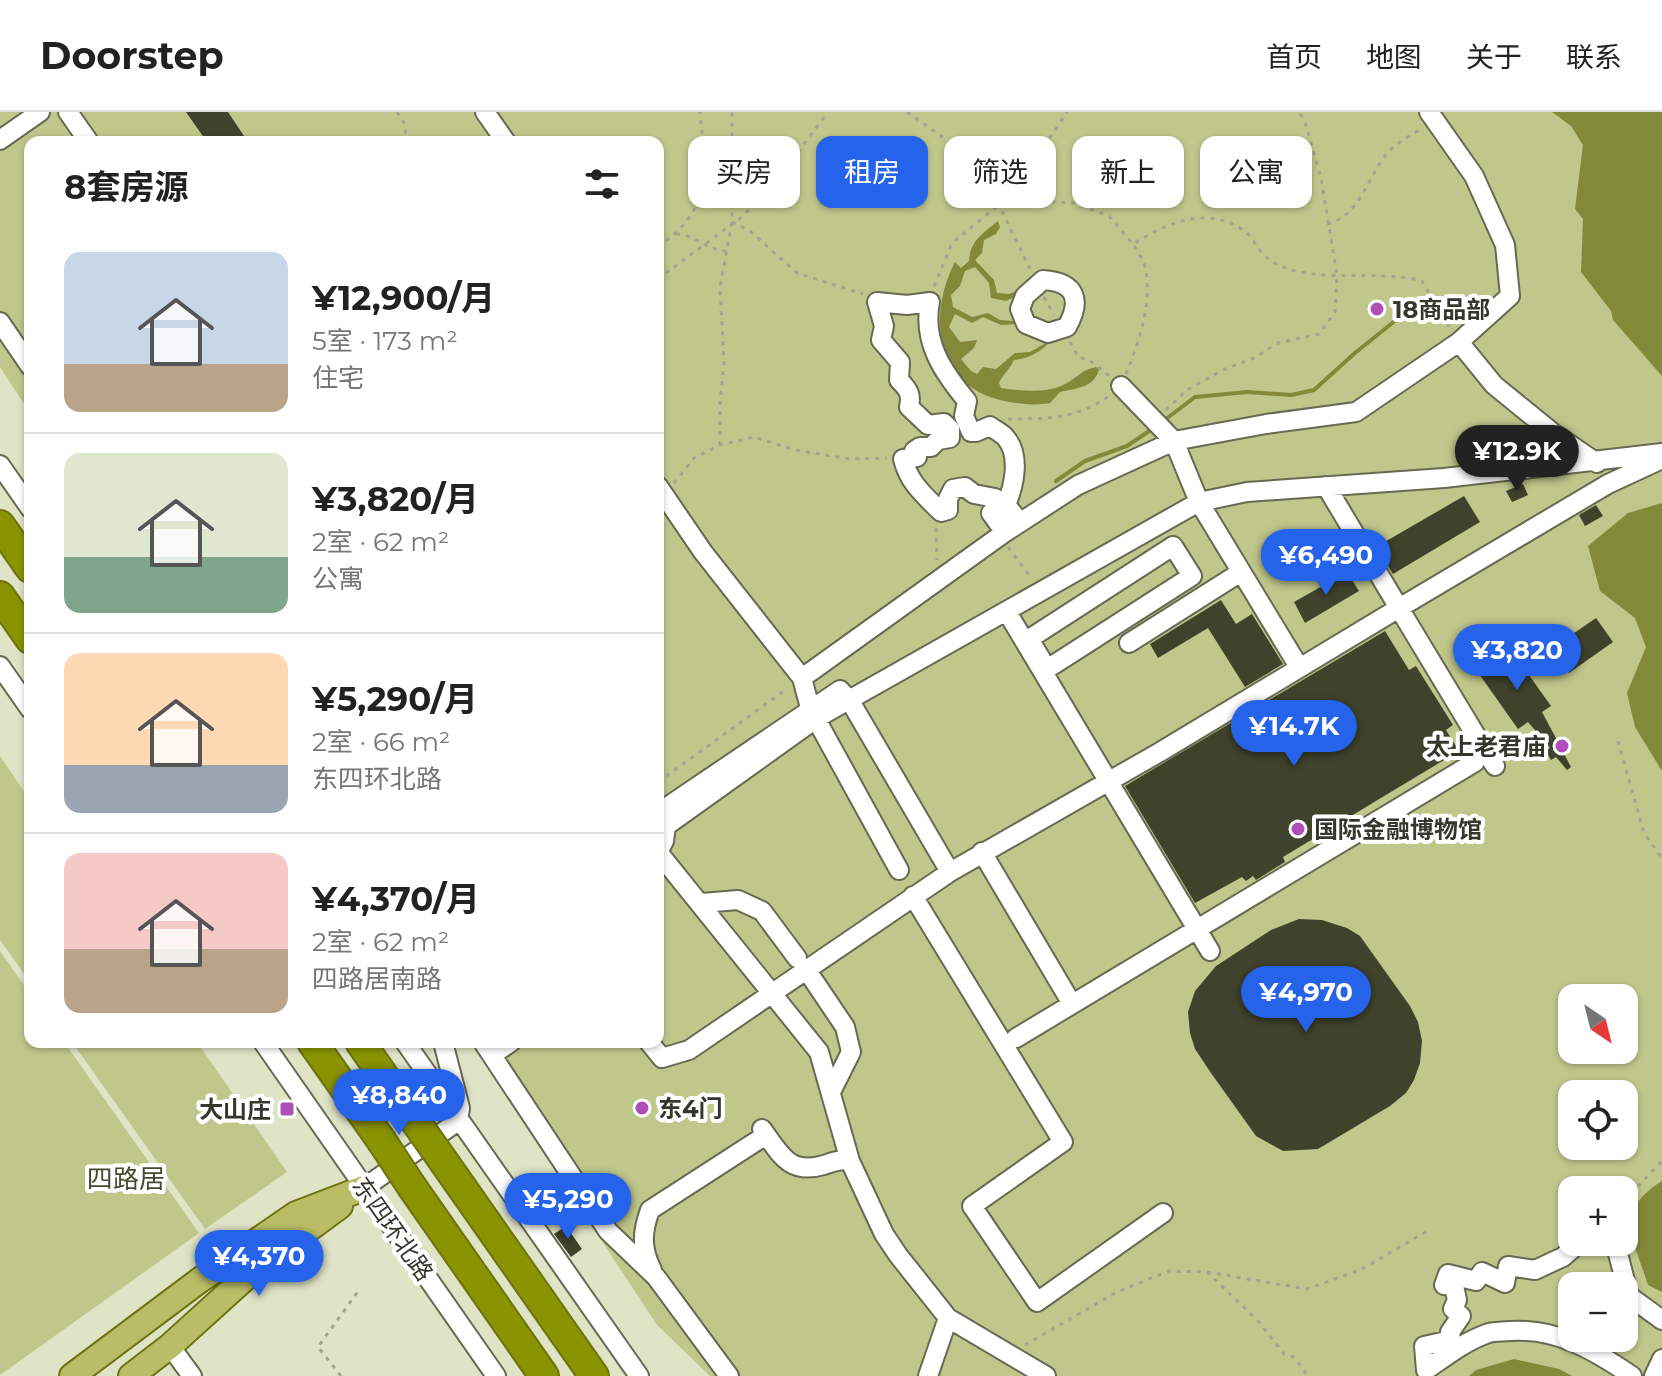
<!DOCTYPE html>
<html lang="zh">
<meta charset="utf-8">
<style>
:root{--surface:#fff;--page:#f2f2f2;--text:#222;--muted:#767676;--line:#e0e0e0;--accent:#2563eb}
body{margin:0;font-family:Montserrat,"Noto Sans SC",sans-serif;background:var(--page);color:var(--text);height:100vh;display:flex;flex-direction:column;font-size:30px;white-space:nowrap}
*{box-sizing:border-box;margin:0}
p{font-size:26px;color:var(--muted)}
.icon{flex:none;width:44px;height:44px;fill:none;stroke:currentColor;stroke-width:2;stroke-linecap:round;stroke-linejoin:round}
.map{position:relative;flex:1;overflow:hidden}
.panel{position:absolute;left:24px;top:24px;width:640px;height:912px;display:flex;flex-direction:column;background:var(--surface);border-radius:16px;box-shadow:0 2px 6px #0004}
.panel>*{flex:none}
.guide{position:absolute;left:688px;top:24px;width:760px;height:72px;display:flex;gap:16px}
.needle{width:52px;rotate:145deg}
.buttons{position:absolute;left:1558px;top:872px;display:grid;gap:16px}
.buttons a{display:grid;place-items:center;width:80px;height:80px;border-radius:16px;background:var(--surface);box-shadow:0 2px 6px #0004;font-size:40px}
.price{position:absolute;translate:-50% -68px;padding:0 18px;border-radius:28px;background:var(--accent);color:#fff;font-size:26px;line-height:52px;filter:drop-shadow(0 2px 4px #0008)}
.price::after{content:'';position:absolute;left:50%;top:48px;width:24px;height:18px;margin-left:-12px;background:inherit;clip-path:polygon(0 0,100% 0,50% 100%)}
.price.active{background:#222;color:#fff}
ul{padding:0;list-style:none}
li{display:flex;align-items:center;gap:24px;height:200px;padding:0 40px}
li+li{border-top:2px solid var(--line)}
li span{display:grid;place-items:center;flex:none;width:224px;height:160px;border-radius:16px;color:#555}
li>.icon{margin-inline-start:auto}
span .icon{width:96px;height:96px;fill:#fffc;stroke-width:1}
li b{font-size:34px}
h2{display:flex;justify-content:space-between;align-items:center;height:96px;padding:0 40px;font-size:34px}
.pill{padding:0 28px;border-radius:16px;background:var(--surface);box-shadow:0 2px 6px #0004;font-size:28px;line-height:72px}
.pill.active{background:var(--accent);color:#fff}
header{display:flex;align-items:center;gap:48px;box-sizing:border-box;height:112px;padding:0 40px;background:var(--surface);border-bottom:2px solid var(--line)}
header strong{font-size:38px}
nav{display:flex;gap:44px;margin-inline-start:auto;font-size:28px}
.map>svg:first-child{display:block}
.green{fill:#c0c78b;fill-rule:evenodd}
.water{fill:#828a39}
.lines{fill:none;stroke-linecap:round;stroke-linejoin:round}
.stream{stroke:#828a39;stroke-width:4}
.building{fill:#40432c}
.minor-casing{stroke:#676a51;stroke-width:22}
.major-casing{stroke:#6d730f;stroke-width:28}
.highway-casing{stroke:#6d730f;stroke-width:32}
.path{stroke:#a2a58f;stroke-width:3;stroke-dasharray:4 6;stroke-linecap:butt}
.minor{stroke:#fff;stroke-width:18}
.major{stroke:#b9be66;stroke-width:24}
.highway{stroke:#8a9300;stroke-width:28}
.highway-bridge-casing{stroke:#6d730f;stroke-width:32;stroke-linecap:butt}
.highway-bridge{stroke:#8a9300;stroke-width:28}
.poi-dot{fill:#ae4fb8;stroke:#fff;stroke-width:3}
.labels{text-anchor:middle;dominant-baseline:central;stroke-width:8;stroke-linejoin:round;paint-order:stroke}
.poi-label{font-size:24px;font-weight:bold;fill:#36372c;stroke:#fff;text-anchor:start}
.street-label{font-size:24px;fill:#36372c;stroke:#fff}
.neighbourhood-label{font-size:26px;fill:#464931;stroke:#fff}
</style>
<header>
<strong>Doorstep</strong>
<nav><a>首页</a><a>地图</a><a>关于</a><a>联系</a></nav>
</header>
<div class="map">
<svg width="1662" height="1264" viewBox="0 0 1662 1264">
<rect width="100%" height="100%" fill="#dfe4c7"/>
<path class="green" d="M0,0H1662V1264H710L657,1213L471,930H658V30H30V301L0,255ZM1572,886H1624V938H1572ZM1572,982H1624V1034H1572ZM1572,1078H1624V1130H1572ZM1572,1174H1624V1226H1572Z
M0,644L30,688V870L0,828Z
M0,839L30,882V930H64L199,1121L0,1263Z
M72,930H197L287,1060L205,1117Z"/>
<path class="water" d="M1552,0H1662V264L1613,208L1611,199L1581,160L1583,107L1575,97L1583,33L1571,14Z
M998,109L1000,115L996,122L984,128L982,141L975,148L994,168L997,181L1009,182L1021,177L1020,182L1006,189L991,186L989,171L975,155L965,159L960,174L951,183L953,195L972,205L988,201L1000,208L1014,209L1016,212L1001,213L983,205L972,211L955,202L949,215L960,230L977,228L974,236L961,247L971,259L977,262L983,255L996,257L1015,241L1030,240L1053,227C1042,239 1031,246 1014,248C1010,257 1003,262 999,271L1001,276C1020,279 1044,281 1061,274C1074,269 1082,257 1096,255L1099,257C1095,276 1076,276 1060,280L1050,291C1034,294 1017,292 1000,288C934,272 928,202 955,150L961,156L969,149C970,129 983,121 998,109Z
M1662,391V659L1635,615L1627,581L1646,535L1635,506L1600,479L1588,434L1628,401Z
M1662,1069V1180L1648,1173C1634,1129 1613,1099 1662,1069Z
M1514,1247L1559,1257L1572,1264H1469L1476,1258Z"/>
<g class="lines">
<path class="stream" d="M1162,310L1195,285L1247,280L1291,283L1314,278L1355,241L1396,208
M1056,369L1085,349L1127,334L1155,315"/>
</g>
<path class="building" d="M186,0H228L248,30H207Z
M1523,372L1528,383L1512,390L1506,379Z
M1464,384L1480,410L1393,462L1376,435Z
M1596,393L1603,404L1585,414L1579,403Z
M1347,460L1359,479L1305,511L1294,490Z
M1221,488L1236,512L1252,502L1283,552L1245,575L1208,516L1158,546L1150,532Z
M1596,506L1613,530L1569,561L1551,537Z
M1385,519L1409,558L1416,554L1453,613L1446,618L1459,639L1283,745L1285,750L1256,768L1253,764L1246,769L1242,765L1195,791L1125,674Z
M1499,521L1551,594L1542,600L1558,630L1563,626L1570,635L1563,640L1571,655L1567,658L1556,645L1551,648L1546,639L1550,636L1528,610L1518,617L1467,545Z
M1299,807L1322,808L1347,816L1360,824L1410,894L1418,910L1422,929L1420,951L1414,968L1406,981L1390,994L1318,1037L1283,1039L1256,1024L1211,961L1195,937L1190,921L1188,900L1195,879L1216,854L1271,818Z
M566,1114L582,1137L571,1145L554,1122Z"/>
<g class="lines">
<g class="minor-casing">
<path id="minor" d="M68,0L89,30
M485,0L506,30
M0,28L40,0
M1043,168C1076,170 1082,188 1067,215L1048,221L1026,212L1020,197L1025,184Z
M877,190L907,193L930,190C922,230 943,260 967,289L964,304L971,320H976L990,314C995,318 1002,321 1006,326C1021,344 1014,374 1006,393L1015,404L1001,415L991,401L996,395L995,386L974,382L965,375L953,377L948,387V398L941,400C924,383 909,371 903,347L917,345L914,339L920,335H931L938,328L950,326V317L944,311L928,313L909,295C912,282 908,277 899,268L900,250L881,228L884,214Z
M0,210L30,254
M1459,230L1494,273L1553,321L1597,351
M1121,274L1174,329L1199,390L1299,555
M0,353L30,396
M658,374L703,440L802,566L810,596L899,758
M1326,374L1399,496L1608,372L1662,347
M1173,434L1192,464L1047,557L1029,527Z
M1007,500L1210,839
M1129,531L1241,460
M0,554L30,597
M802,566L1004,421L1078,373L1174,329L1266,312L1356,300L1459,230L1510,184L1505,133L1474,64L1429,0
M1481,632L1495,654
M658,701L840,578L850,589L950,760
M658,740L664,729L666,714L817,606L1199,390L1247,380L1444,366L1662,341
M658,740L819,940L850,1049L884,1122L898,1143L948,1206L1046,1264
M982,740L1072,892
M913,784L1063,1030L972,1094L1037,1190L1163,1101
M702,791L738,788L762,799L797,846
M812,866L845,915L851,940L831,980
M263,930L496,1264
M405,930L639,1264
M483,930L608,1119L656,1165L729,1264
M649,930L662,946L689,938L950,760L1160,640L1399,496L1481,632L1475,650L1016,926
M492,943L511,930
M762,1017C781,1043 789,1063 824,1053C833,1050 840,1047 850,1049
M364,1076L458,1009L460,996L443,930
M1580,1130L1563,1145L1535,1158L1508,1154L1505,1171L1482,1160L1476,1169L1448,1162L1444,1173L1454,1174L1457,1188L1453,1197L1461,1204L1450,1220L1451,1228L1424,1234L1426,1258C1445,1245 1464,1230 1486,1222C1493,1219 1502,1220 1510,1219C1557,1216 1594,1238 1632,1264
M1615,1130L1629,1184L1662,1208
M652,1158C641,1136 642,1120 650,1098L766,1023
M170,1234L192,1264
M928,1264L948,1206
M1654,1264L1662,1247"/>
</g>
<g class="major-casing">
<path id="major" d="M72,1264L200,1168L296,1102L364,1076
M131,1264L170,1234L256,1156L340,1094"/>
</g>
<g class="highway-casing">
<path id="highway" d="M0,413L30,456
M0,484L30,527
M312,930L381,1028
M360,930L413,1006
M444,1050L594,1264
M412,1075L544,1264"/>
</g>
<path class="path" d="M397,0L405,12L406,30
M907,0L961,38L999,93L1030,157
M981,63C1034,50 1038,45 1067,0
M732,110L750,119L797,161L863,182
M1327,112C1362,104 1368,60 1391,37C1400,29 1413,22 1423,16
M676,122C697,123 705,138 727,139
M658,135C714,95 706,61 700,0
M658,167L743,104L777,68L828,0
M934,174L952,131L999,93L1009,90L1026,88L1074,91L1109,104L1133,132C1167,110 1212,92 1247,121C1253,126 1257,135 1262,141C1272,152 1285,157 1300,160C1340,168 1382,159 1422,169L1450,217
M1044,185L1054,203
M1070,230L1078,245L1089,248L1111,265
M1126,262C1139,230 1153,190 1145,155C1143,147 1137,139 1133,132
M1166,298L1187,278L1223,258L1254,246L1278,231L1319,222L1335,200L1337,163L1321,66L1305,10L1299,0
M1008,307C1045,307 1079,307 1110,283
M720,333V292L724,250L720,175L732,110V0
M674,371L694,346L720,333L754,325L795,338L850,347L887,346
M936,416L937,448
M1008,435L1032,467
M1618,629L1644,721L1662,746
M658,670L788,576
M1624,1089L1662,1049
M1207,1160L1307,1177L1362,1157L1429,1118
M1025,1233L1117,1180L1169,1159L1207,1160L1258,1209L1284,1242L1294,1245L1308,1264
M341,1264L318,1235L359,1178"/>
<use href="#minor" class="minor"/>
<use href="#major" class="major"/>
<use href="#highway" class="highway"/>
<g class="highway-bridge-casing">
<path id="highway-bridge" d="M413,1006L444,1050
M381,1028L412,1075"/>
</g>
<use href="#highway-bridge" class="highway-bridge"/>
</g>
<g class="poi-dot">
<circle cx="1377" cy="197" r="8"/>
<circle cx="1562" cy="634" r="8"/>
<circle cx="1298" cy="717" r="8"/>
<circle cx="642" cy="996" r="8"/>
<rect x="279" y="989" width="16" height="16" rx="4"/>
</g>
<g class="labels">
<g class="poi-label">
<text x="1393" y="197">18商品部</text>
<text x="1546" y="634" text-anchor="end">太上老君庙</text>
<text x="1314" y="717">国际金融博物馆</text>
<text x="658" y="996">东4门</text>
<text x="271" y="997" text-anchor="end">大山庄</text>
</g>
<g class="street-label">
<text transform="translate(393 1117) rotate(55)">东四环北路</text>
</g>
<g class="neighbourhood-label">
<text x="126" y="1067">四路居</text>
</g>
</g>
</svg>
<div class="buttons">
<a><svg class="needle" viewBox="-14 -14 28 28"><path d="M0-13l5 13h-10z" fill="#e53935"/><path d="M0 13l5-13h-10z" fill="#767676"/></svg></a>
<a><svg class="icon" aria-label="locate" viewBox="0 0 24 24"><circle cx="12" cy="12" r="6"/><path d="M12 2v4M12 18v4M2 12h4M18 12h4"/></svg></a>
<a>+</a>
<a>−</a>
</div>
<b class="price active" style="left:1517px;top:381px">¥12.9K</b>
<b class="price" style="left:1326px;top:485px">¥6,490</b>
<b class="price" style="left:1517px;top:580px">¥3,820</b>
<b class="price" style="left:1294px;top:656px">¥14.7K</b>
<b class="price" style="left:1306px;top:922px">¥4,970</b>
<b class="price" style="left:399px;top:1025px">¥8,840</b>
<b class="price" style="left:568px;top:1129px">¥5,290</b>
<b class="price" style="left:259px;top:1186px">¥4,370</b>
<div class="guide">
<a class="pill">买房</a>
<a class="pill active">租房</a>
<a class="pill">筛选</a>
<a class="pill">新上</a>
<a class="pill">公寓</a>
</div>
<section class="panel">
<h2>8套房源<svg class="icon" aria-label="filters" viewBox="0 0 24 24"><path d="M4 7h16M4 17h16"/><circle cx="9" cy="7" r="2"/><circle cx="15" cy="17" r="2"/></svg></h2>
<ul>
<li><span style="background:linear-gradient(#c9d6e8 70%,#b9a48a 0)"><svg class="icon" aria-label="home" viewBox="0 0 24 24"><path d="M3 11l9-7 9 7M6 9v11h12V9"/></svg></span><div><b>¥12,900/月</b><p>5室 · 173 m²</p><p>住宅</p></div></li>
<li><span style="background:linear-gradient(#dfe7d0 65%,#7fa58c 0)"><svg class="icon" aria-label="home" viewBox="0 0 24 24"><path d="M3 11l9-7 9 7M6 9v11h12V9"/></svg></span><div><b>¥3,820/月</b><p>2室 · 62 m²</p><p>公寓</p></div></li>
<li><span style="background:linear-gradient(#ffd9b3 70%,#9aa5b1 0)"><svg class="icon" aria-label="home" viewBox="0 0 24 24"><path d="M3 11l9-7 9 7M6 9v11h12V9"/></svg></span><div><b>¥5,290/月</b><p>2室 · 66 m²</p><p>东四环北路</p></div></li>
<li><span style="background:linear-gradient(#f6c9c9 60%,#b9a48a 0)"><svg class="icon" aria-label="home" viewBox="0 0 24 24"><path d="M3 11l9-7 9 7M6 9v11h12V9"/></svg></span><div><b>¥4,370/月</b><p>2室 · 62 m²</p><p>四路居南路</p></div></li>
</ul>
</section>
</div>
